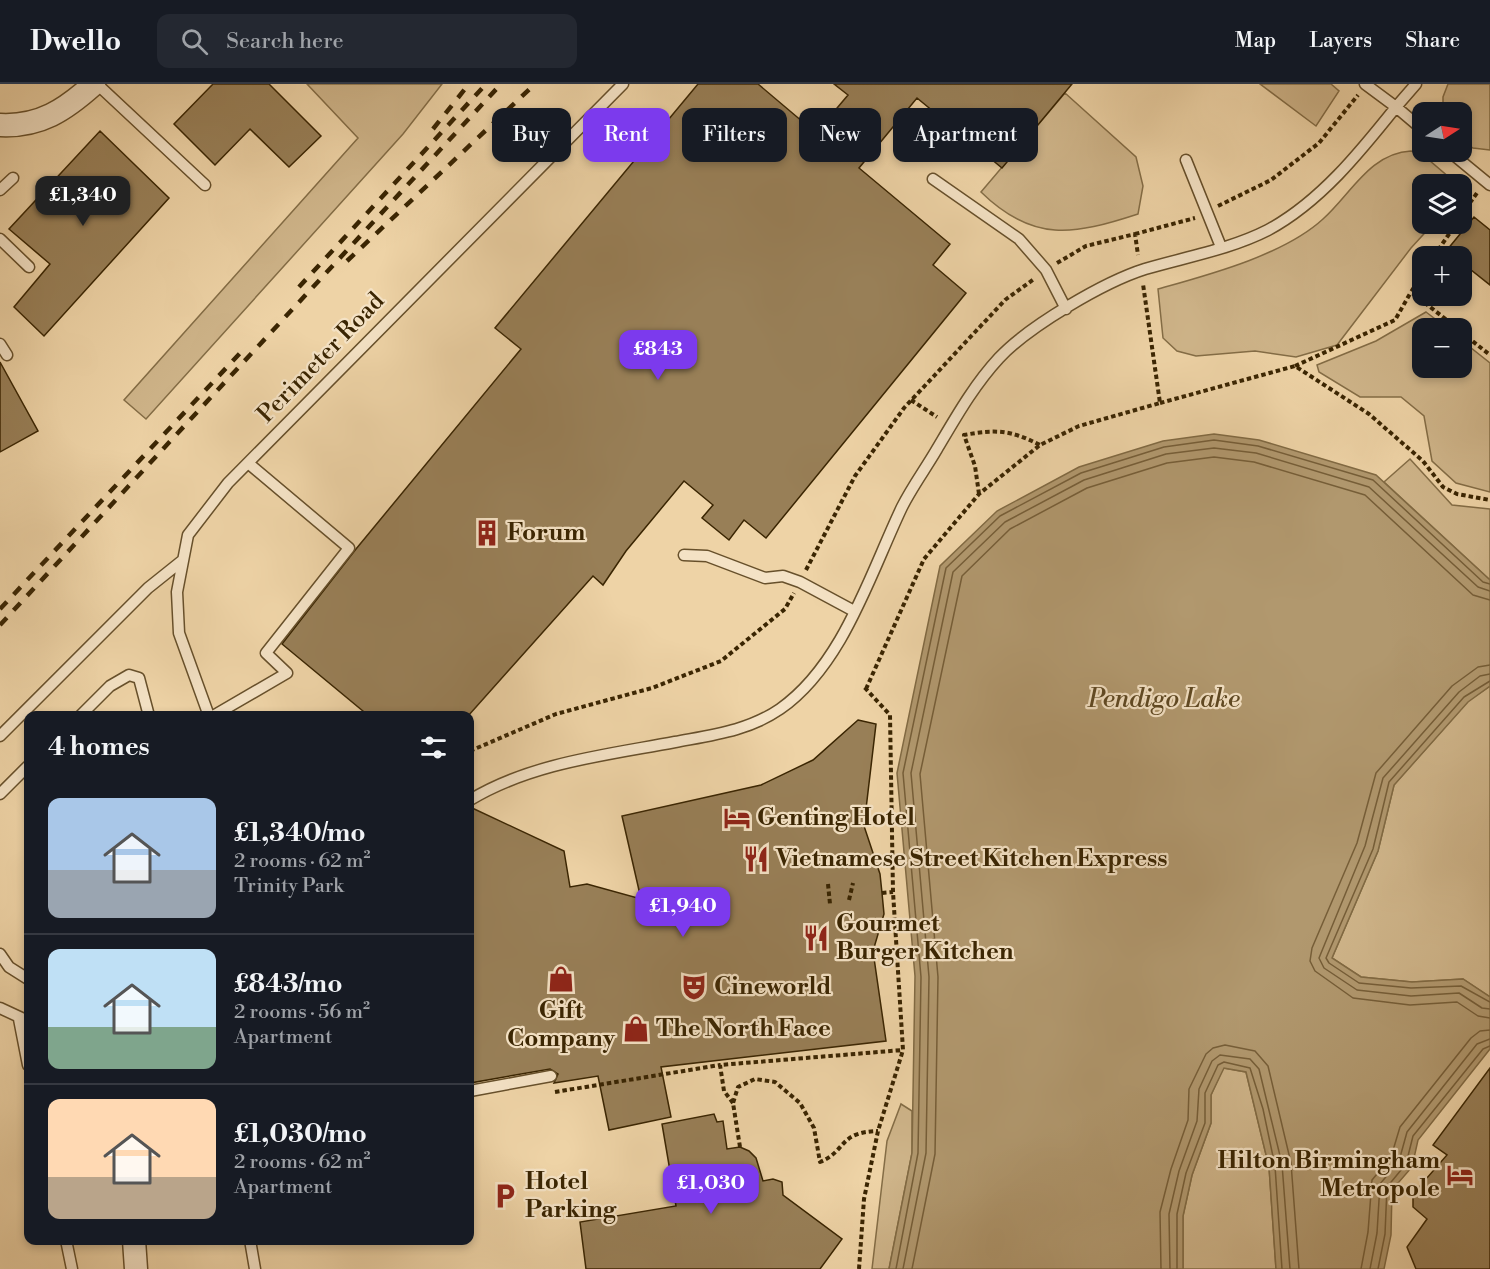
<!DOCTYPE html>
<meta charset="utf-8">
<style>
:root{--surface:#171b24;--page:#242831;--text:#f1f3f6;--muted:#9ea1a6;--line:#363941;--accent:#7c3aed}
body{margin:0;font-family:"Libre Bodoni",serif;background:var(--page);color:var(--text);height:100vh;display:flex;flex-direction:column;font-size:22px;white-space:nowrap}
*{box-sizing:border-box;margin:0}
p{font-size:20px;color:var(--muted)}
.icon{flex:none;width:33px;height:33px;fill:none;stroke:currentColor;stroke-width:2;stroke-linecap:round;stroke-linejoin:round}
.map{position:relative;flex:1;overflow:hidden}
.drawer{position:absolute;left:24px;top:627px;width:450px;height:534px;display:flex;flex-direction:column;background:var(--surface);border-radius:12px;box-shadow:0 3px 9px #0003}
.drawer>*{flex:none}
.top-card{position:absolute;left:492px;top:24px;width:570px;height:54px;display:flex;gap:12px}
.needle{width:39px;rotate:78deg}
.fabs{position:absolute;left:1412px;top:18px;display:grid;gap:12px}
.fabs a{display:grid;place-items:center;width:60px;height:60px;border-radius:12px;background:var(--surface);box-shadow:0 3px 9px #0003;font-size:30px}
.price{position:absolute;translate:-50% -51px;padding:0 14px;border-radius:12px;background:var(--accent);color:#fff;font-size:20px;line-height:39px;filter:drop-shadow(0 2px 3px #0008)}
.price::after{content:'';position:absolute;left:50%;top:36px;width:18px;height:14px;margin-left:-9px;background:inherit;clip-path:polygon(0 0,100% 0,50% 100%)}
.price.current{background:#222;color:#fff}
ul{padding:0;list-style:none}
li{display:flex;align-items:center;gap:18px;height:150px;padding:0 24px}
li+li{border-top:2px solid var(--line)}
li span{display:grid;place-items:center;flex:none;width:168px;height:120px;border-radius:12px;color:#555}
li>.icon{margin-inline-start:auto}
span .icon{width:72px;height:72px;fill:#fffc;stroke-width:1}
li b{font-size:26px}
h2{display:flex;justify-content:space-between;align-items:center;height:72px;padding:0 24px;font-size:26px}
.chip{padding:0 21px;border-radius:12px;background:var(--surface);box-shadow:0 3px 9px #0003;font-size:21px;line-height:54px}
.chip.current{background:var(--accent);color:#fff}
header{display:flex;align-items:center;gap:36px;box-sizing:border-box;height:84px;padding:0 30px;background:var(--surface);border-bottom:2px solid var(--line)}
header strong{font-size:28px}
nav{display:flex;gap:33px;margin-inline-start:auto;font-size:21px}
.search{width:420px;height:54px;background:var(--page);display:flex;align-items:center;gap:15px;box-sizing:border-box;padding:0 21px;border-radius:12px;color:var(--muted);font-size:22px}
.map>svg:first-child{display:block}
.green{fill:#cfb58a;stroke:#846d46;stroke-width:1.5}
.water{fill:#b1986e;stroke:#816a43;stroke-width:1.5}
.lines{fill:none;stroke-linecap:round;stroke-linejoin:round}
.shore{stroke:#765e38;stroke-width:1.5}
.building{fill:#987f57;stroke:#3a2502;stroke-width:1.5}
.lane-casing{stroke:#67502b;stroke-width:13}
.street-casing{stroke:#67502b;stroke-width:25}
.path{stroke:#3a2502;stroke-width:4;stroke-dasharray:4.5 3;stroke-linecap:butt}
.lane{stroke:#f4e2c5;stroke-width:10}
.street{stroke:#f4e2c5;stroke-width:22}
.rail{stroke:#3a2502;stroke-width:4.5;stroke-dasharray:10 10;stroke-linecap:butt}
.labels{text-anchor:middle;dominant-baseline:central;stroke-width:4.5;stroke-linejoin:round;paint-order:stroke}
.street-label{font-size:24px;fill:#3a2502;stroke:#f4e2c5}
.poi-label{font-size:24px;font-weight:bold;fill:#3a2502;stroke:#f4e2c5;text-anchor:start}
.water-label{font-size:26px;font-style:italic;fill:#5e4822;stroke:#f4e2c5}
</style>
<header>
<strong>Dwello</strong>
<div class="search"><svg class="icon" aria-label="search" viewBox="0 0 24 24"><circle cx="10" cy="10" r="6"/><path d="M15 15l6 6"/></svg>Search here</div>
<nav><a>Map</a><a>Layers</a><a>Share</a></nav>
</header>
<div class="map">
<svg width="1490" height="1185" viewBox="0 0 1490 1185">
<rect width="100%" height="100%" fill="#eed3a6"/>
<filter id="stains"><feTurbulence type="fractalNoise" baseFrequency=".00333" numOctaves="4"/><feColorMatrix values="0 0 0 0 .2 0 0 0 0 .09 0 0 0 0 .02 0 0 0 .5 -.17"/></filter>
<radialGradient id="worn" r=".72"><stop offset=".6" stop-color="#630" stop-opacity="0"/><stop offset="1" stop-color="#630" stop-opacity=".3"/></radialGradient>
<path class="green" d="M307,0H442L403,50L146,335L124,316L358,54Z
M1260,0H1331L1339,7L1316,42Z
M1448,0H1490V66L1473,64L1461,58V28H1443V13Z
M1065,9L1136,73L1143,102L1138,130C1074,151 1033,159 981,108Z
M1411,67L1423,71L1457,100H1422V140H1433L1411,164L1337,261L1296,273L1255,267L1196,272L1177,267L1163,254L1158,205C1208,191 1284,171 1323,135C1351,110 1370,69 1411,67Z
M1426,228L1447,244H1422V284H1461V256L1490,279V408L1456,399L1432,377L1424,332L1401,313H1360L1319,288L1317,281L1376,257Z
M1410,375L1452,421L1490,425V496L1384,398Z
M1490,602V913L1463,895L1412,898L1361,893L1332,874L1378,767L1394,701L1468,617Z
M1223,984L1246,988L1269,1083L1276,1185H1183V1132L1192,1091L1211,1039V1011Z
M901,1020L912,1027V1069L889,1185H872L887,1057Z"/>
<path class="water" d="M1214,350L1259,356L1376,391L1490,496V602L1468,618L1394,701L1378,767L1332,874L1361,893L1412,898L1463,895L1490,913V965L1418,1056L1412,1083L1392,1106L1391,1151L1384,1185H1276L1269,1083L1246,988L1224,984L1211,1011V1039L1192,1091L1183,1132V1185H889L912,1069L915,892L897,689L940,482L997,427L1079,383L1163,357Z"/>
<g class="lines">
<path class="shore" d="M1490,581L1478,583L1452,602L1376,689L1357,759L1312,864L1310,877L1315,887L1353,914L1410,921L1457,918L1478,932L1490,934
M1490,590L1480,592L1459,608L1383,694L1365,762L1319,874L1324,884L1357,906L1411,912L1459,909L1482,924L1490,925
M1490,597L1464,613L1389,698L1373,765L1326,874L1329,879L1359,899L1411,904L1461,902L1490,918
M896,1185L918,1069L921,893L903,689L946,484L1000,432L1081,389L1164,363L1214,356L1258,362L1373,396L1483,498L1490,500
M903,1185L926,1069L929,893L911,689L953,488L1005,438L1084,396L1166,370L1214,364L1256,369L1369,403L1478,503L1490,507
M912,1185L935,1070L938,893L920,690L962,492L1010,445L1087,404L1167,379L1214,373L1254,378L1365,411L1473,511L1490,516
M1161,1185L1160,1128L1171,1085L1188,1036L1189,1005L1206,970L1213,964L1225,961L1255,967L1268,982L1291,1079L1299,1185
M1170,1185L1169,1130L1179,1087L1197,1037L1199,1005L1212,977L1220,971L1250,975L1259,985L1282,1080L1290,1185
M1177,1185V1130L1186,1089L1205,1039V1009L1218,981L1224,978L1250,984L1263,1025L1275,1082L1282,1185
M1361,1185L1368,1148L1372,1096L1391,1073L1400,1043L1471,954L1480,947L1490,946
M1370,1185L1377,1149L1380,1100L1399,1077L1407,1048L1477,960L1490,955
M1378,1185L1385,1150L1387,1103L1406,1080L1413,1052L1483,965L1490,962"/>
</g>
<path class="building" d="M213,0H269L321,52L289,83L250,45L215,81L174,40Z
M698,0H758L816,49L848,11L834,0H1072L1002,84L917,14L859,84L950,160L933,181L966,209L766,454L744,436L729,456L702,434L713,421L684,397L626,467L603,501L593,492L468,632H369L282,560L356,465L521,265L495,244Z
M100,47L169,114L44,252L14,223L50,180L9,145Z
M1474,133L1490,146V201L1461,178V172H1454L1447,166Z
M0,278L38,347L0,368Z
M858,636L876,640L864,742L880,790L882,809L884,830L873,867L886,957L661,983L671,1033L609,1046L598,992L554,999L558,990L550,985L470,999V723L564,767L570,803L587,800L641,815L622,732L761,701L813,676Z
M1490,984V1185H1416L1407,1163L1427,1135L1413,1123V1110L1447,1071L1433,1061Z
M714,1030L717,1038L723,1037L727,1065L740,1063L749,1067L756,1074L763,1097L773,1095L782,1098L783,1111L842,1155L820,1185H586L580,1138L676,1122L662,1040Z"/>
<g class="lines">
<g class="lane-casing">
<path id="lane" d="M97,0L205,101
M1365,0L1396,23L1416,0
M1450,68L1490,101
M1186,76L1221,163
M933,95L1019,155L1046,186L1066,225
M0,106L13,94
M0,155L29,183
M0,260L7,271
M684,471L707,472L765,494L783,492L800,498L854,527
M80,632L110,602L129,591L139,594L149,632
M209,632L179,549L177,508L188,451L228,399L623,0
M213,632L287,589L266,569L349,464L248,379
M0,652L148,504L183,476
M0,710L28,682
M470,716C531,679 606,671 675,658C712,651 748,647 780,625C843,581 870,490 902,423C912,403 926,384 937,365C956,333 974,301 999,274C1029,242 1104,198 1145,185C1186,173 1231,165 1268,146C1320,118 1360,68 1396,23L1422,45
M0,870L9,883L28,895
M0,924L28,937
M19,935L28,981
M470,1007L551,992
M66,1156L72,1185
M250,1156L255,1185"/>
</g>
<g class="street-casing">
<path id="street" d="M0,41C40,43 65,26 94,0
M134,1156L136,1185"/>
</g>
<path class="path" d="M1218,122L1271,96L1319,59L1358,11
M1461,131L1477,109
M1135,150L1195,134
M1434,172L1456,140
M1057,179L1086,162L1135,150L1138,171
M1422,191L1411,208L1457,244
M1461,248L1490,271
M1295,282L1395,236L1411,208
M911,316L937,333
M1160,319L1295,282L1369,330L1423,377L1443,403L1457,410L1490,416
M979,410L975,382L964,351C996,345 1011,346 1040,361
M806,486L855,392L904,324L1005,216L1034,195
M866,605L924,475L979,410L1040,361L1079,342L1160,319L1143,200
M470,667L556,630L652,604L721,577L785,525L794,509
M828,800L830,820
M882,809L893,808
M849,816L853,799
M555,1008L720,981
M733,1019L724,1007L720,981L903,966
M740,1063L733,1019L738,1003L755,995L775,998L800,1019L814,1044L820,1078C847,1067 838,1048 878,1047
M859,1185L864,1115L878,1047L903,966L893,808L890,631L866,605L863,608"/>
<use href="#lane" class="lane"/>
<use href="#street" class="street"/>
<path class="rail" d="M433,45L469,0
M347,177L535,0
M299,203L486,0
M0,525L243,266
M0,541L501,0"/>
</g>
<defs>
<g id="building-bare" transform="scale(2.07)"><path d="M-4-6H4V6H1V3H-1V6H-4ZM-2.5-4.3h1.7v1.8h-1.7ZM.8-4.3h1.7v1.8H.8ZM-2.5-1h1.7V.8h-1.7ZM.8-1h1.7V.8H.8Z" fill="#8f2418" stroke="#f4e2c5" stroke-width="2.5" paint-order="stroke"/></g>
<g id="hotel-bare" transform="scale(2.07)"><path d="M-6-4.5h1.5V1H6V5H4.5V3h-9V5H-6ZM-4 0a1.8 1.8 0 1 1 3.6 0ZM.5 0V-2.5h3Q6-2.5 6 0Z" fill="#8f2418" stroke="#f4e2c5" stroke-width="2.5" paint-order="stroke"/></g>
<g id="restaurant-bare" transform="scale(2.07)"><path d="M-5-6h1v4h1v-4h1v4h1v-4h1v5L-1.5 .5V6h-2V.5L-5-1ZM5-6V6H3V1.5H1.5Q1.5-4 5-6Z" fill="#8f2418" stroke="#f4e2c5" stroke-width="2.5" paint-order="stroke"/></g>
<g id="shop-bare" transform="scale(2.07)"><path d="M-5-2.5h2.3a2.7 3.5 0 0 1 5.4 0H5L5.5 6h-11ZM-1.5-2.5h3a1.5 2.3 0 0 0-3 0Z" fill="#8f2418" stroke="#f4e2c5" stroke-width="2.5" paint-order="stroke"/></g>
<g id="theatre-bare" transform="scale(2.07)"><path d="M-5-5.5Q0-4 5-5.5V0Q5 5 0 6Q-5 5-5 0ZM-3.3-2.5H-1v1.5H-3.3ZM1-2.5H3.3v1.5H1ZM-2.8 1Q0 5.5 2.8 1Z" fill="#8f2418" stroke="#f4e2c5" stroke-width="2.5" paint-order="stroke"/></g>
<g id="parking-bare" transform="scale(2.07)"><path d="M-3.5-5.5H1a3.5 3.5 0 0 1 0 7H-1V5.5H-3.5ZM-1-3.4V-.6H.8a1.4 1.4 0 0 0 0-2.8Z" fill="#8f2418" stroke="#f4e2c5" stroke-width="2.5" paint-order="stroke"/></g>
</defs>
<g fill-rule="evenodd">
<use href="#building-bare" x="487" y="449"/>
<use href="#hotel-bare" x="737" y="734"/>
<use href="#restaurant-bare" x="756" y="775"/>
<use href="#restaurant-bare" x="816" y="854"/>
<use href="#shop-bare" x="561" y="895"/>
<use href="#theatre-bare" x="694" y="903"/>
<use href="#shop-bare" x="636" y="945"/>
<use href="#hotel-bare" x="1460" y="1091"/>
<use href="#parking-bare" x="505" y="1112"/>
</g>
<g class="labels">
<g class="street-label">
<text transform="translate(321 274) rotate(-46)">Perimeter Road</text>
</g>
<g class="poi-label">
<text x="507" y="449">Forum</text>
<text x="757" y="734">Genting Hotel</text>
<text x="776" y="775">Vietnamese Street Kitchen Express</text>
<text x="836" y="840">Gourmet<tspan x="836" dy="28">Burger Kitchen</tspan></text>
<text x="714" y="903">Cineworld</text>
<text x="561" y="927" text-anchor="middle">Gift<tspan x="561" dy="28">Company</tspan></text>
<text x="656" y="945">The North Face</text>
<text x="1440" y="1077" text-anchor="end">Hilton Birmingham<tspan x="1440" dy="28">Metropole</tspan></text>
<text x="525" y="1098">Hotel<tspan x="525" dy="28">Parking</tspan></text>
</g>
<g class="water-label">
<text x="1164" y="615">Pendigo Lake</text>
</g>
</g>
<rect width="100%" height="100%" filter="url(#stains)"/>
<rect width="100%" height="100%" fill="url(#worn)"/>
</svg>
<div class="fabs">
<a><svg class="needle" viewBox="-14 -14 28 28"><path d="M0-13l5 13h-10z" fill="#e53935"/><path d="M0 13l5-13h-10z" fill="#9ea1a6"/></svg></a>
<a><svg class="icon" aria-label="layers" viewBox="0 0 24 24"><path d="M12 4l9 5-9 5-9-5zM3 14l9 5 9-5"/></svg></a>
<a>+</a>
<a>−</a>
</div>
<b class="price current" style="left:83px;top:143px">£1,340</b>
<b class="price" style="left:658px;top:297px">£843</b>
<b class="price" style="left:683px;top:854px">£1,940</b>
<b class="price" style="left:711px;top:1131px">£1,030</b>
<div class="top-card">
<a class="chip">Buy</a>
<a class="chip current">Rent</a>
<a class="chip">Filters</a>
<a class="chip">New</a>
<a class="chip">Apartment</a>
</div>
<section class="drawer">
<h2>4 homes<svg class="icon" aria-label="filters" viewBox="0 0 24 24"><path d="M4 7h16M4 17h16"/><circle cx="9" cy="7" r="2"/><circle cx="15" cy="17" r="2"/></svg></h2>
<ul>
<li><span style="background:linear-gradient(#a9c7e8 60%,#9aa5b1 0)"><svg class="icon" aria-label="home" viewBox="0 0 24 24"><path d="M3 11l9-7 9 7M6 9v11h12V9"/></svg></span><div><b>£1,340/mo</b><p>2 rooms · 62 m²</p><p>Trinity Park</p></div></li>
<li><span style="background:linear-gradient(#bfe0f5 65%,#7fa58c 0)"><svg class="icon" aria-label="home" viewBox="0 0 24 24"><path d="M3 11l9-7 9 7M6 9v11h12V9"/></svg></span><div><b>£843/mo</b><p>2 rooms · 56 m²</p><p>Apartment</p></div></li>
<li><span style="background:linear-gradient(#ffd9b3 65%,#b9a48a 0)"><svg class="icon" aria-label="home" viewBox="0 0 24 24"><path d="M3 11l9-7 9 7M6 9v11h12V9"/></svg></span><div><b>£1,030/mo</b><p>2 rooms · 62 m²</p><p>Apartment</p></div></li>
</ul>
</section>
</div>
